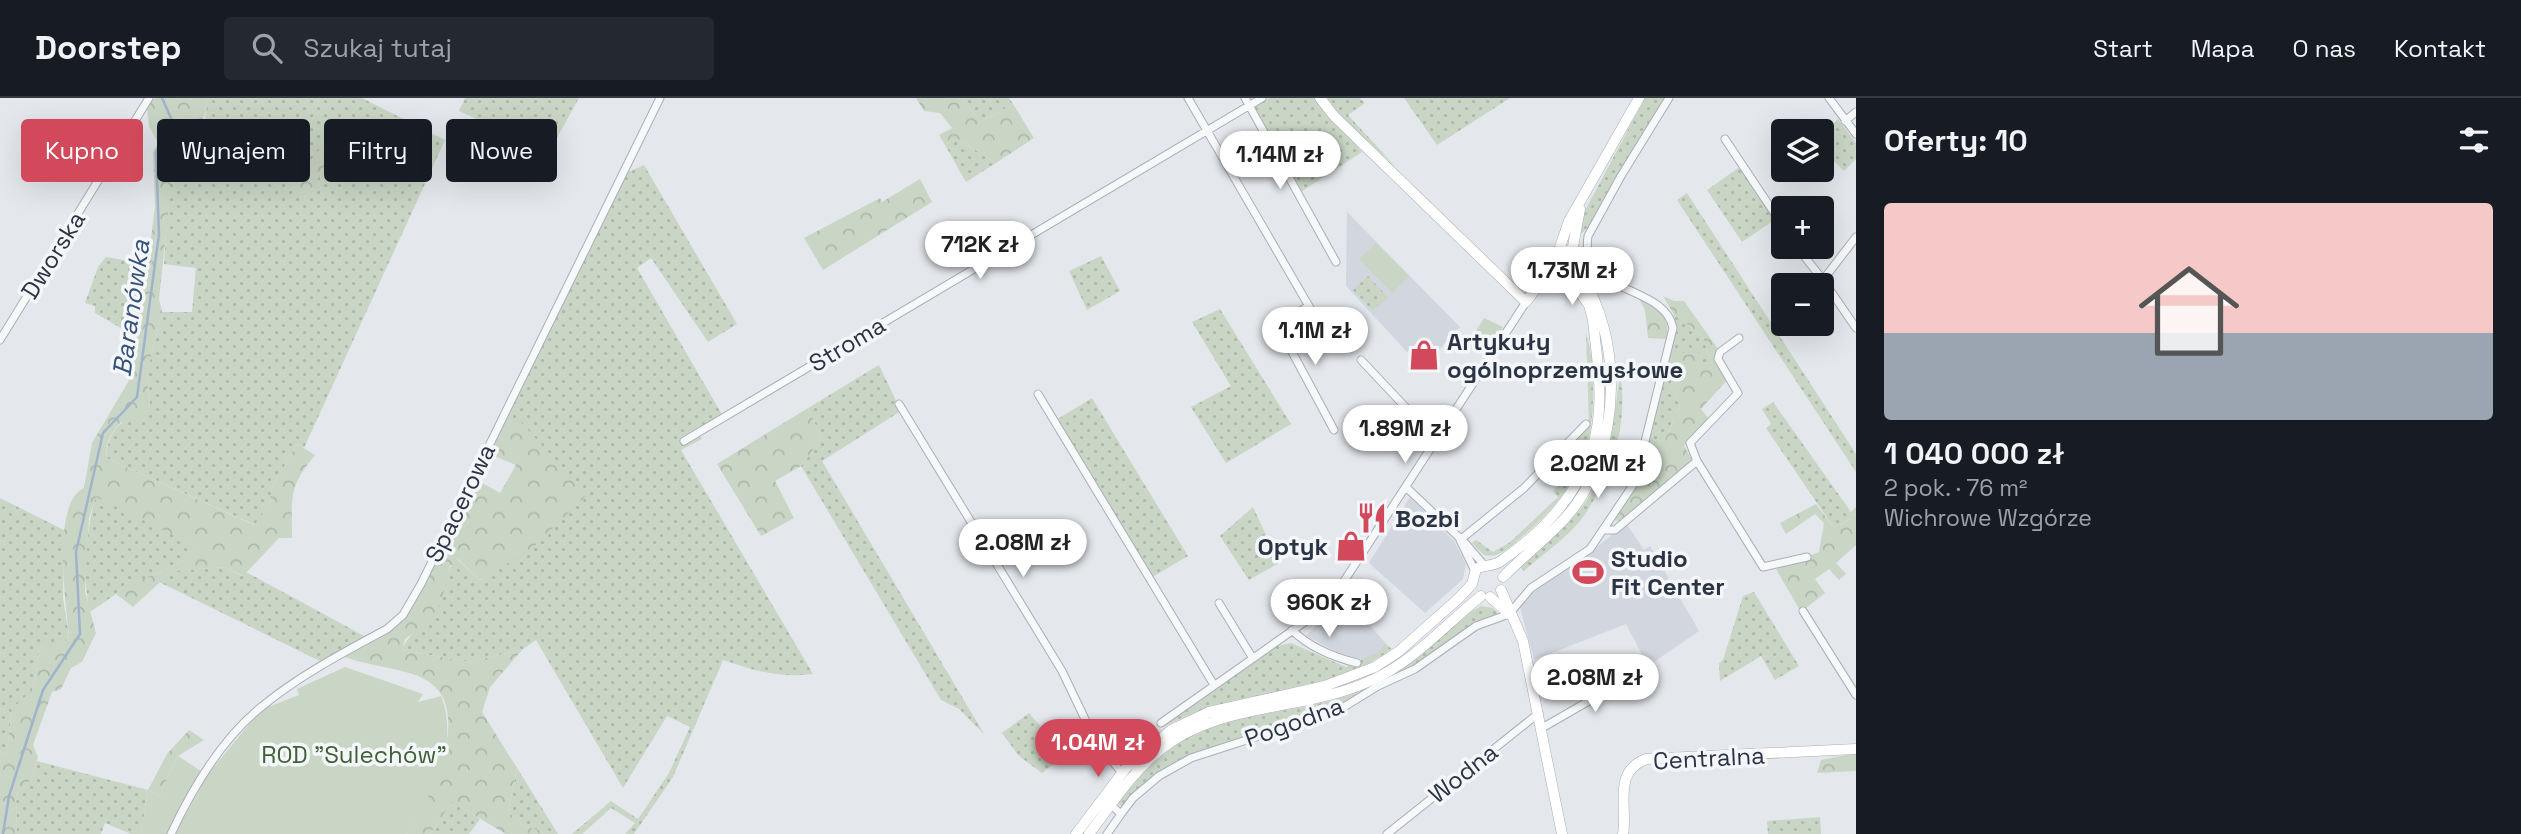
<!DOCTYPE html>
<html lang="pl">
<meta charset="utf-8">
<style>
:root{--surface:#171b24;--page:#242831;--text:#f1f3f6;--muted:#9ea1a6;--line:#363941;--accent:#d1495b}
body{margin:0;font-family:"Space Grotesk",sans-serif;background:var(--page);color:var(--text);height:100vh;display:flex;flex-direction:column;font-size:26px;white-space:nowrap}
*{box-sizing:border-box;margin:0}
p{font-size:23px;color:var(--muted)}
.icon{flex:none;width:38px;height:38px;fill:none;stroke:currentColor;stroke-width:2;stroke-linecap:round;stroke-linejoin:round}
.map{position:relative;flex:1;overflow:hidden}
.side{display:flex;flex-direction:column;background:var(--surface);width:665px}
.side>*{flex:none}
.hud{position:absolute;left:21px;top:21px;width:665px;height:63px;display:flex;gap:14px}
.fabs{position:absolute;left:1771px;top:21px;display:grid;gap:14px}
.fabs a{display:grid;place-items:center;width:63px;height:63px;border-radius:7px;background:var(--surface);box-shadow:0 7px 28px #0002;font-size:35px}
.price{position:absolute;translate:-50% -60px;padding:0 16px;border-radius:24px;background:#fff;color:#222;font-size:23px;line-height:46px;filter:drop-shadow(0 2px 4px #0008)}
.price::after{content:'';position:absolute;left:50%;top:42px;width:21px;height:16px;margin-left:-10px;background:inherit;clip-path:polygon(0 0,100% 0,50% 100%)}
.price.selected{background:var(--accent);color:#fff}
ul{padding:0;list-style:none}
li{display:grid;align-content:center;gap:14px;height:371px;padding:0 28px}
li span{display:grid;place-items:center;height:217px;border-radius:7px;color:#555}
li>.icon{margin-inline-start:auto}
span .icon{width:126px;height:126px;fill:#fffc;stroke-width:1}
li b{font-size:30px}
h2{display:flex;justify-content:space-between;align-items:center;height:84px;padding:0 28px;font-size:30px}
.tag{padding:0 24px;border-radius:7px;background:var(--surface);box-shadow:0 7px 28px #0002;font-size:24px;line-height:63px}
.tag.selected{background:var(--accent);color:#fff}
header{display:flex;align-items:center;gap:42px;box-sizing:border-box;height:98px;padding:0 35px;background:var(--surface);border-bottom:2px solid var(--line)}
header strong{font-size:33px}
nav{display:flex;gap:38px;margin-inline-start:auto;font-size:24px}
.search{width:490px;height:63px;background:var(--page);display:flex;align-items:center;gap:18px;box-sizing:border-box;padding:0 24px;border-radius:7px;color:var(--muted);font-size:26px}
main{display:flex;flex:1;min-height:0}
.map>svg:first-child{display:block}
.built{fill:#d2d6de}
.grass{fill:url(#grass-dots)}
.forest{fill:url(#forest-crowns)}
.garden{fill:#c9d6c5}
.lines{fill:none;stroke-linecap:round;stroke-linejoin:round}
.stream{stroke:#9fb4cc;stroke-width:2.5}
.street-casing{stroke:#a9aeb7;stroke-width:9}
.secondary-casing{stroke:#a9aeb7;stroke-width:11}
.street{stroke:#f7f8fa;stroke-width:7}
.secondary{stroke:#fff;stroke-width:10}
.labels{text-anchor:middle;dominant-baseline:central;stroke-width:7;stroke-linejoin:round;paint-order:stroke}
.street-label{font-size:24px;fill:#2b3445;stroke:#f4f6f9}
.poi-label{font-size:24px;font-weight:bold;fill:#2b3445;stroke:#f4f6f9;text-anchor:start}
.park-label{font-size:24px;fill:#3f6138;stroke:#f4f6f9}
.water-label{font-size:26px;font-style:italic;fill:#34527a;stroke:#f4f6f9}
</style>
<header>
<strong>Doorstep</strong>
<div class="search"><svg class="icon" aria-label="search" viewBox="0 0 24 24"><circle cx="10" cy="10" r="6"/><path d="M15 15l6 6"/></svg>Szukaj tutaj</div>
<nav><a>Start</a><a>Mapa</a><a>O nas</a><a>Kontakt</a></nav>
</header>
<main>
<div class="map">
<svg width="1856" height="736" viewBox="0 0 1856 736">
<defs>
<pattern id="grass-dots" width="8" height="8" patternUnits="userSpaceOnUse" patternTransform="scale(1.75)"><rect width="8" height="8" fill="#c9d6c5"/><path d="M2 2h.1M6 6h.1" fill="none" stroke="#adb8ab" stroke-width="1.8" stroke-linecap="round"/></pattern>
<pattern id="forest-crowns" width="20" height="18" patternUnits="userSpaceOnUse" patternTransform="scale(1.75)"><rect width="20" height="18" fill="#c9d6c5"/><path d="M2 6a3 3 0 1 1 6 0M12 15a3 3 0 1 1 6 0" fill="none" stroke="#adb8ab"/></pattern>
</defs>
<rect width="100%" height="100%" fill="#e4e7ec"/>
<path class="built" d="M1347,114L1460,229L1430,261L1416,246L1407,254L1346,188Z
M1410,399L1454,443L1466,466L1463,481L1425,515L1369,465Z
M1626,425L1644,452L1650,448L1699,533L1648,568L1626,526L1534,562L1520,509L1529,497L1591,454Z
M1349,495L1362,518L1388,548L1365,563L1337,554L1306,538Z"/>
<path class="grass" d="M206,0H362L445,42L304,350L297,346L272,390L269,407L255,427L106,360C109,327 124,322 150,307L147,275L162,214H192L196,170L164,166C166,146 168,75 174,61C184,39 210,38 206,0Z
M465,0H579L549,54L459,13Z
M961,0H1009L1013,6L981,24Z
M1269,0H1316L1362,54L1301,94L1254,9Z
M1326,0H1359L1365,5L1348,17L1395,68L1343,20Z
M1404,0H1510L1437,47Z
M1645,0H1665L1588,130L1577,139L1581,120Z
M1838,21L1856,45V61L1844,73L1822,51V38Z
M958,41L996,65L966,84L945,47Z
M644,67L737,226L708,244L651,160L637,170L724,320L699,335L702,341L681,352L813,576C780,580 755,573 723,562L673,679L634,736H625L635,725L611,710L582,736H572L611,703L638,721L669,675L690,629L667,618L623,690L536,542L523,551L470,564L402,552C407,535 428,526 439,506C448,491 443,473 457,461L480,482L587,397L505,322L626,75Z
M1741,68L1779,119L1742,144L1707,92Z
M1687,95L1856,356V374L1677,102Z
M1101,158L1120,193L1087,212L1069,173Z
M106,159L147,166L138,240L95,215V208L85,205L98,169Z
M1368,178L1388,199L1373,213L1353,192Z
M1220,211L1291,326L1226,365L1191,309L1231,288L1192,224Z
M1673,215L1703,239L1711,265L1702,266L1671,289L1680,309L1666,339L1644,358L1677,231Z
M1586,235C1592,252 1593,275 1593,293C1594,358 1572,395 1524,437C1512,447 1500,461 1484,457L1472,445L1476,442L1493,454L1509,445L1558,399L1553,393L1573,370L1572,360L1566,353L1589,325Z
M879,267L901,313L822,363L984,636L959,611L941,602L801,368L822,340L808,310Z
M1620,276C1629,326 1611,378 1584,418C1569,438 1543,456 1524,473L1520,469C1538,452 1558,435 1575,417C1611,379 1613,324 1620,276Z
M1092,300L1188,458L1149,481L1056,322Z
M1773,304L1851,414L1856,409V418L1852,415V420L1834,430L1766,330L1771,326L1762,311Z
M96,398L198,449L186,462L136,484L130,482L116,496L90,514C82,482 86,430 96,398Z
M0,400L64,432L63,500L69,538L62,548H43L38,554L35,584L30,595L12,611L7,653L0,658Z
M1253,409L1279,465L1249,482L1220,438Z
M225,469L242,478L246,474L366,539L322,564L159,484L172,473Z
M1754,494L1799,568L1775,582L1761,558L1720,583L1719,565L1723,562L1743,498Z
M1481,508L1493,510L1499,517L1475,526L1414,569L1338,611L1246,640L1157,678L1123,710L1117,705C1140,678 1164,650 1197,635C1253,610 1319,615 1373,587C1414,567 1441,528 1481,508Z
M1291,545L1346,569L1378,554L1385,546L1392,551C1325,600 1235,589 1162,630L1277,548Z
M1029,615L1066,657L1042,675L1019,658L1002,635Z
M37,663L148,692L141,736H131L105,725L101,736H17L16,698L31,681Z
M517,670L558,736H543L542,733L526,729L508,714Z
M452,703L480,721L469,736H430Z
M1820,719L1821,736H1768L1767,723Z"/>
<path class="forest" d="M155,0H206L207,10L197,37L174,61L159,201L162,214L147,275L150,307L139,323L121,324C110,336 107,343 106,360L254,427L269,407L272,390L297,346L315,357C288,390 292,399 292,440H279L243,478L225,469L172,473L133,509L116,496L130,482L136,484L186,462L197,449L96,399L89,420L85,494L96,535L82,564L71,570L61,591L52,594L33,647L38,659L31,681L16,698L17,736H0V658L7,653L12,611L30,594L35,584L38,554L43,548H62L69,538C66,506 51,405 84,390L92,345L128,284L138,240L155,109L153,54L158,45L149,28L147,10Z
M916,0H961L981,24L1013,6L1034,40L996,65L958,41L945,47L939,37L952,30L940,15L924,13Z
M324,45L336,48L310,95L295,97L294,84Z
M920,81L932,104L823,172L804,140L880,100L882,104Z
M1663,198L1674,203H1684L1718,251L1714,257L1728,281L1701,311L1709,321L1684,348L1693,363L1619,423L1614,422L1637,386L1644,358L1666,339L1680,309L1671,289L1675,258L1697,249L1702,266L1711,265L1703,239L1673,215Z
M1639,201C1658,205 1671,222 1667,241L1648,240L1645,212Z
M808,310L822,340L801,368L775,383L794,420L761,438L717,366Z
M505,322H519L587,397L530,452L480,482L458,461L450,468L442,502L429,524L405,541L402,552L470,564L523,551L490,589L482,614L517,670L508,714L526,729L542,733L543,736H506L452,704L430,736H406C430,699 481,603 418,578C395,569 368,568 345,559L405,521L475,381L500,395L516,367L489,356Z
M1816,406L1834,430L1852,420L1851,415L1856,418V447L1836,465L1846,476L1839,482L1829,471L1815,481L1825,495L1801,514L1776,471L1819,454L1824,425L1815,416L1786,436L1780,425Z
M189,632L204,642L178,658L159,698L148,692L167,656Z
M1856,655V673L1817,675L1821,662Z"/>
<path class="garden" d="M1376,145L1409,178L1392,195L1359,161Z
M1484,220L1503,229L1486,256L1471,241Z
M345,569L423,596L418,604L441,598C460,645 432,697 406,736H175L208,676L250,625L263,611L299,597L297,591Z
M178,658L201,673L167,736H141L148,692L159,698Z"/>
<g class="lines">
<path class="stream" d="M3,736L9,698L43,592L80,536L76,454L103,335L137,299L159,136L156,54L163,40L175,29L162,0"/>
<g class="street-casing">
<path id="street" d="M1188,0L1310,210
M1245,0L1336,164
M1829,0L1856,36
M1845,23L1856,14
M1725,41L1783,128
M1797,149L1823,182L1856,139
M1823,182L1856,230
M1309,208L1286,221L1283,237L1334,332
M0,242L149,0
M1361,262L1429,334L1439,340
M1038,296L1214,587
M899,306L1062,573L1095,642L1122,675
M684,343L1262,0
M1697,363L1763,469L1807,459
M1407,390L1466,446L1484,467
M1605,432H1615L1697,363L1690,345L1738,295L1718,261L1720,254L1739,240
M1460,442L1524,390L1586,326
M1460,442L1475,473
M1219,505L1252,559
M1803,513L1856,597
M1292,532C1310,550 1333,559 1357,565
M1161,625L1306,523L1335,497L1526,204
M1542,630L1634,577
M1111,707L1121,716L1133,700L1159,678L1191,660L1339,612L1378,588L1415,571L1476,528L1509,516L1531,490L1590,451L1635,384L1673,230C1664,185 1579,198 1588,138L1621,78L1669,0
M171,736C192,691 221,642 260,610C297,579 344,554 387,531L403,517L421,486L660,0
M1107,736L1121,716
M1387,736L1539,615"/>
</g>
<g class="secondary-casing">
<path id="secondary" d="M1320,0L1334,18L1526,204
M1545 170a18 18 0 1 1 36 0a18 18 0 1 1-36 0Z
M1559,152L1569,123L1639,0
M1572,154L1580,111
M1526,204L1546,176
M1503,479C1526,455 1555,435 1575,408C1621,346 1623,239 1580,176
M1501,492L1523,543L1562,736
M1490,499L1509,516
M1076,736L1126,670L1171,632L1209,614L1325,588L1375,569L1398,554L1459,500L1472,486L1476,471C1485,466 1493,469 1501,463C1553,427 1595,378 1599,312C1601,282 1596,252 1593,222L1589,207L1573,185
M1089,736C1111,707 1132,674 1161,651C1221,603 1305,614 1372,582C1413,564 1446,526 1481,498
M1623,736C1628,709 1612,674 1646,661L1856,651"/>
</g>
<use href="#street" class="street"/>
<use href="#secondary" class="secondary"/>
</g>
<defs>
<g id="shop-bare" transform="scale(2.415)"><path d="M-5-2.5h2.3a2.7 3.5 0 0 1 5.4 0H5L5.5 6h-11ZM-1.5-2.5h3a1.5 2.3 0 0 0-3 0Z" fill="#d1495b" stroke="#f4f6f9" stroke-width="2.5" paint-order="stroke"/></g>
<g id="restaurant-bare" transform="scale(2.415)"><path d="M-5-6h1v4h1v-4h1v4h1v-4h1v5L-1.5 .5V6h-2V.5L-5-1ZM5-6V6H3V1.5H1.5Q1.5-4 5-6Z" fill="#d1495b" stroke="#f4f6f9" stroke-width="2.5" paint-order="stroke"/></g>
<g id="stadium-bare" transform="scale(2.415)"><path d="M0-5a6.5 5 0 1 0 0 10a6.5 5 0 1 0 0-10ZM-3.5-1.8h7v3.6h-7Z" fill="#d1495b" stroke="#f4f6f9" stroke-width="2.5" paint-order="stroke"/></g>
</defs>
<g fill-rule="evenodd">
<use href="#shop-bare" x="1424" y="257"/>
<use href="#restaurant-bare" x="1372" y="420"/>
<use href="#shop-bare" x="1351" y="448"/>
<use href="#stadium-bare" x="1588" y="474"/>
</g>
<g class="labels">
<g class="street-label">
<text transform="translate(53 157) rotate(-58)">Dworska</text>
<text transform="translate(847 246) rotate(-31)">Stroma</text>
<text transform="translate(460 405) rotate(-64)">Spacerowa</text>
<text transform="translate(1294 624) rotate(-20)">Pogodna</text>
<text transform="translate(1709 660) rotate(-3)">Centralna</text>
<text transform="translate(1463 675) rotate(-38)">Wodna</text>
</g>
<g class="poi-label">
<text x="1447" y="243">Artykuły<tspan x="1447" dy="28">ogólnoprzemysłowe</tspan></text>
<text x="1395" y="420">Bozbi</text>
<text x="1328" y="448" text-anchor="end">Optyk</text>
<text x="1611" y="460">Studio<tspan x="1611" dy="28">Fit Center</tspan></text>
</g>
<g class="park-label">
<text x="354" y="656">ROD "Sulechów"</text>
</g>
<g class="water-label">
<text transform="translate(131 210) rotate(-82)">Baranówka</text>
</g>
</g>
</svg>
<div class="fabs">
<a><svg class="icon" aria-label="layers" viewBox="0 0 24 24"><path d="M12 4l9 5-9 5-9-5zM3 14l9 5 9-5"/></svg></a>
<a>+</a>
<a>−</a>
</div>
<b class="price" style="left:1280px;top:93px">1.14M zł</b>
<b class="price" style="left:980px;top:183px">712K zł</b>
<b class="price" style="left:1572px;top:209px">1.73M zł</b>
<b class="price" style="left:1315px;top:269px">1.1M zł</b>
<b class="price" style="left:1405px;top:367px">1.89M zł</b>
<b class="price" style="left:1598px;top:402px">2.02M zł</b>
<b class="price" style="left:1023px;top:481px">2.08M zł</b>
<b class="price" style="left:1329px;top:541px">960K zł</b>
<b class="price" style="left:1595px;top:616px">2.08M zł</b>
<b class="price selected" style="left:1098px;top:681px">1.04M zł</b>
<div class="hud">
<a class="tag selected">Kupno</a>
<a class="tag">Wynajem</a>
<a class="tag">Filtry</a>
<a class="tag">Nowe</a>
</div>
</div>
<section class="side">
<h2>Oferty: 10<svg class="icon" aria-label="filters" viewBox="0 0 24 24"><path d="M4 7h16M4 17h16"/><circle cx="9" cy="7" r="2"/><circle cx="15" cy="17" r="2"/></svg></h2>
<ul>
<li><span style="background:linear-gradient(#f6c9c9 60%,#9aa5b1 0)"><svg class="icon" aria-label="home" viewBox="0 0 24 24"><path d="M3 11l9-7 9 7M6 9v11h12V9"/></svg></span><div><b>1 040 000 zł</b><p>2 pok. · 76 m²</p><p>Wichrowe Wzgórze</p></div></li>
</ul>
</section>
</main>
